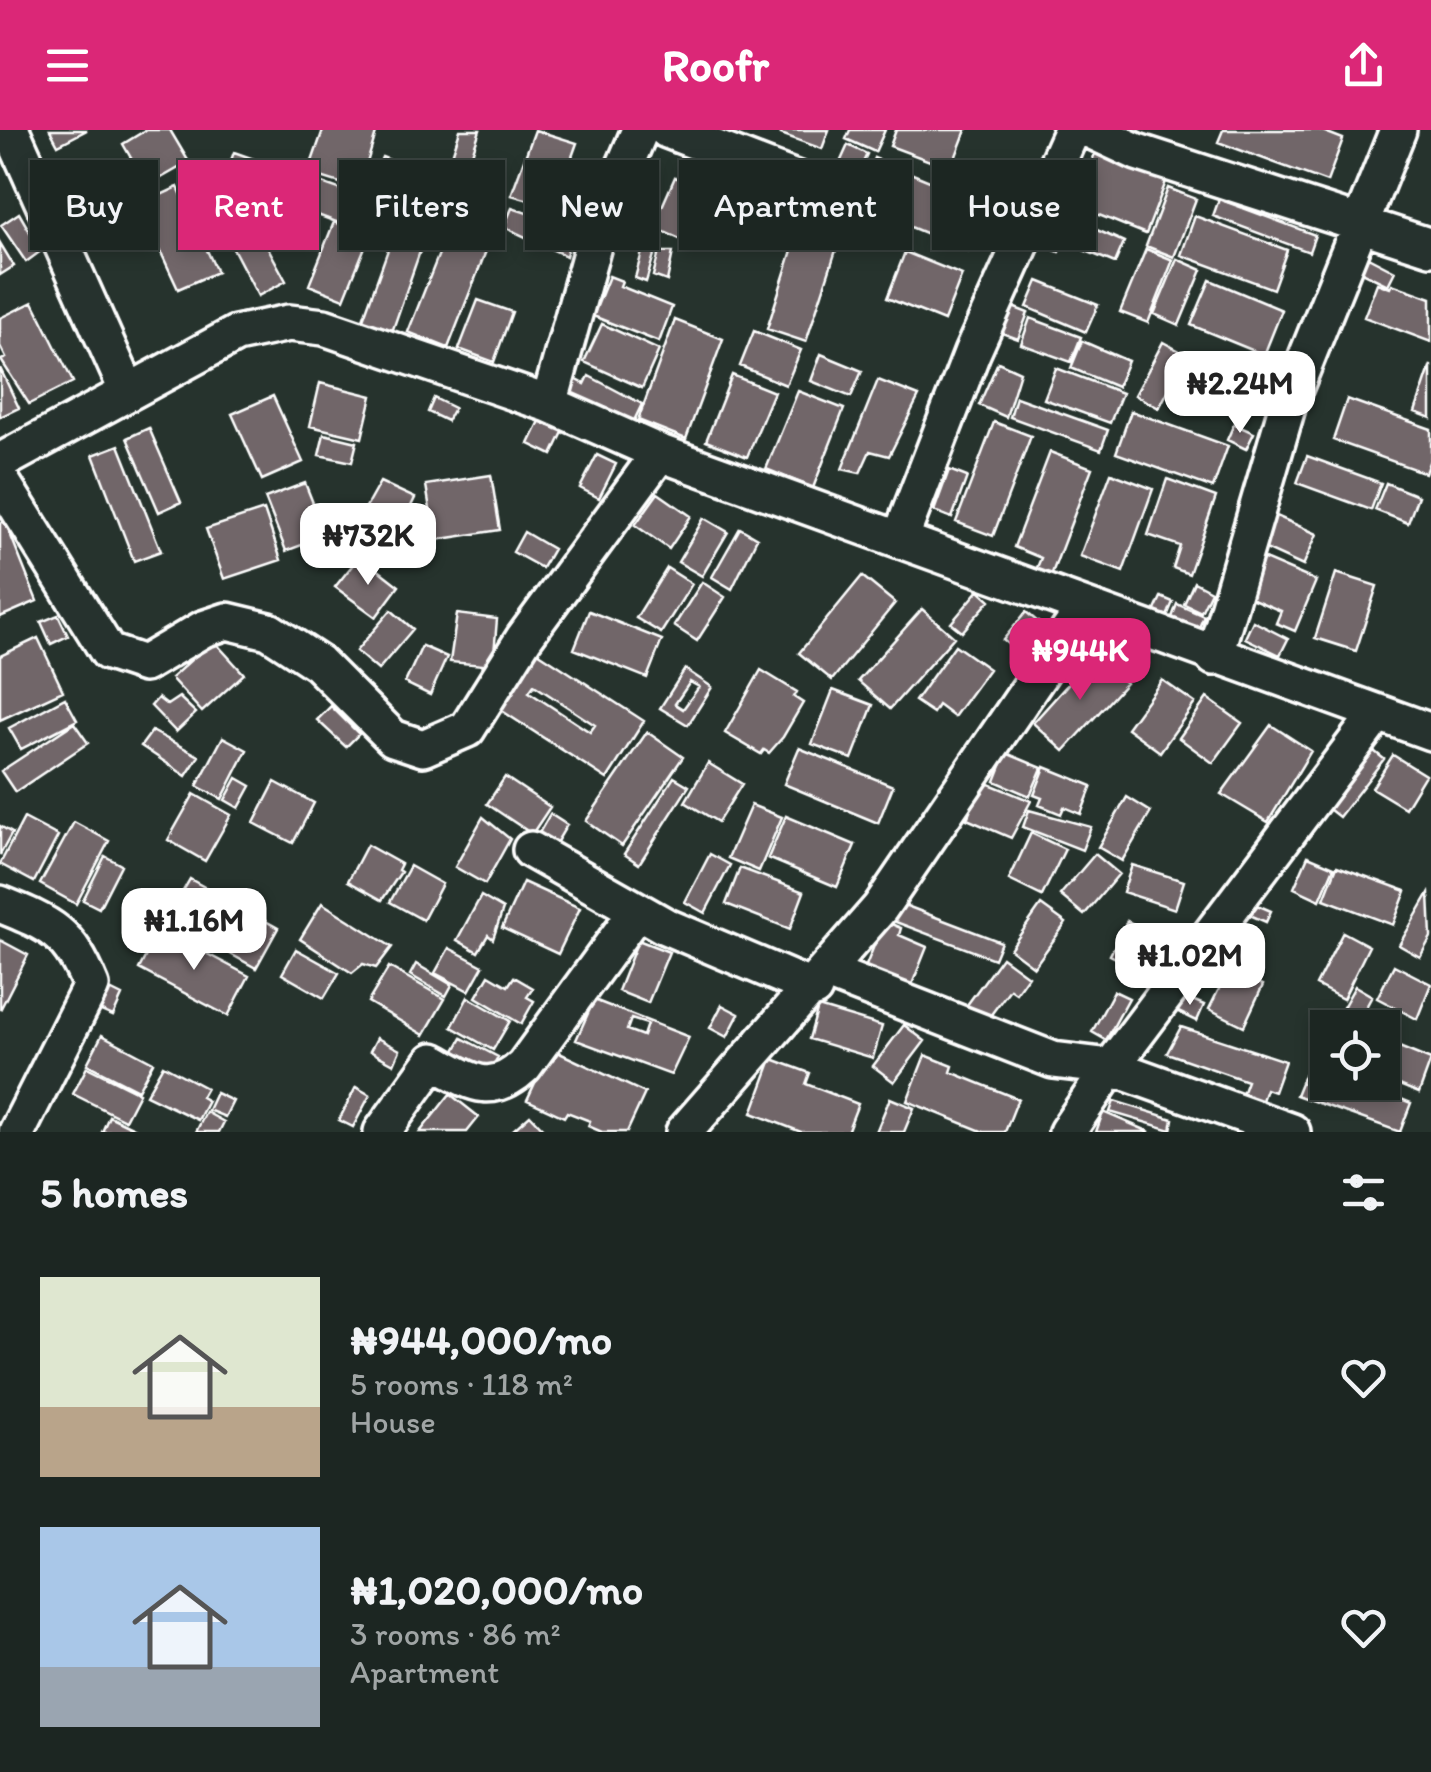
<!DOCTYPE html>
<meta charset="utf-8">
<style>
:root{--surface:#1c2622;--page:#29322f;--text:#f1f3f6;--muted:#a0a5a5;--line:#3a4340;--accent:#db2777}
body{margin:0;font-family:Itim,sans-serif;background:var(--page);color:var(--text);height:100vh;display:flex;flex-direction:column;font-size:38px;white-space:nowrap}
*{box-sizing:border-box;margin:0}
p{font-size:32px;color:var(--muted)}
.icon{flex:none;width:55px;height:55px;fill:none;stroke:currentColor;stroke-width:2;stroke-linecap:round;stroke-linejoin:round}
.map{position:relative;height:1002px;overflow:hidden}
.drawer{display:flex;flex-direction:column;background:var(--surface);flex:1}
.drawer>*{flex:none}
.hud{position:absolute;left:30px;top:30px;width:1372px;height:90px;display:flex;gap:20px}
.controls{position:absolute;left:1310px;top:880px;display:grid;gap:20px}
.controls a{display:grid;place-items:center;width:90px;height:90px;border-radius:0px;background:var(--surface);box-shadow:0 5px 15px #0003,0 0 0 2px var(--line);font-size:50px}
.price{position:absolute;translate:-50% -85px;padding:0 22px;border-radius:20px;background:#fff;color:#222;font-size:32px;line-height:65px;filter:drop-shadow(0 2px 5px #0008)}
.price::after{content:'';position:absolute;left:50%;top:60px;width:30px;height:22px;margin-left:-15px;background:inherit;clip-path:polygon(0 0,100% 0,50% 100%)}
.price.on{background:var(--accent);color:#fff}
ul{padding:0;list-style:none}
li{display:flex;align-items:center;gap:30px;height:250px;padding:0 40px}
li span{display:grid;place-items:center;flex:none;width:280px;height:200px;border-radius:0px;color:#555}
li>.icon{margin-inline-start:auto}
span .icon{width:120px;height:120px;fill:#fffc;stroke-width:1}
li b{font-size:42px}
h2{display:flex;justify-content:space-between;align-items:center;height:120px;padding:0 40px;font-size:42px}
.tag{padding:0 35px;border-radius:0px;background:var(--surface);box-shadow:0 5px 15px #0003,0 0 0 2px var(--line);font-size:35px;line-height:90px}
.tag.on{background:var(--accent);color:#fff}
header{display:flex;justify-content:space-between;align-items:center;height:130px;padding:0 40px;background:var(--accent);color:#fff;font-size:45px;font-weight:700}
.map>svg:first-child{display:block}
.building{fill:#716669;stroke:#fff;stroke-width:2.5;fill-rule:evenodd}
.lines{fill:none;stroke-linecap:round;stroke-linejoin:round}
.minor-casing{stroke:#fff;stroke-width:42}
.minor{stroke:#26332d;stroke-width:35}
</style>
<header><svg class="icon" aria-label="menu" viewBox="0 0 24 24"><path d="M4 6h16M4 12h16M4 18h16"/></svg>Roofr<svg class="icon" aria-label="share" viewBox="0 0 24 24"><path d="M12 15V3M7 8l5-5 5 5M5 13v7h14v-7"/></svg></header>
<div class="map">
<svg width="1431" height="1002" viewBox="0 0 1431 1002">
<rect width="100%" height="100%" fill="#26332d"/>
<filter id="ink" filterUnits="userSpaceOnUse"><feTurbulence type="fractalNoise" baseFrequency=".01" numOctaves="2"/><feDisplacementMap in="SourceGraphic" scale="20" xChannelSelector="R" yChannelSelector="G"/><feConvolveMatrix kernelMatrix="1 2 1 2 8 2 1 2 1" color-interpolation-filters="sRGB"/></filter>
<g filter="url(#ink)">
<path class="building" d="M50,0H87L58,15Z
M146,0H170L189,32L147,56L123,14Z
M323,0H377L359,59L308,43Z
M460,0H480L452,85L435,79Z
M535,0L577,13L554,77L511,65Z
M783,0H829L822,19L781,4Z
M850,0H885L875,22L846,9Z
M896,0H966L951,39L890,16Z
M1223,0H1320L1343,9L1327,52L1218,12Z
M848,15L867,24L853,54L834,46Z
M1096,21L1167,49L1146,104L1074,75Z
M234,22L356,65L347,96L224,50Z
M382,27L438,49L426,80L370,58Z
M874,28L896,37L874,92L853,83Z
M903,40L988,75L969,121L884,86Z
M675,47L713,64L691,114L653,97Z
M178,57L217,142L178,159L139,75Z
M1168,58L1196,69L1174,127L1146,116Z
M367,60L433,84L391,205L361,195L395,100L357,87Z
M76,64L92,89L69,103L53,78Z
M241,68L286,151L258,166L214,82Z
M1219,69L1315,105L1309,122L1213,86Z
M537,75L575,87L566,126L504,97L512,78L533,85Z
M1046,80L1072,91L1059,122L1033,112Z
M19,83L41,121L26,132L1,95Z
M1195,86L1287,120L1273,159L1181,125Z
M352,88L373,97L344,169L309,155L334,92L348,98Z
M800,95L840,108L806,212L767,199Z
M1090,97L1124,112L1115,133L1081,119Z
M446,106L486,121L448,218L408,202Z
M0,113L14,136L0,145Z
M644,115L656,118L646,152L635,148Z
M1146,119L1173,130L1148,193L1120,182Z
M659,122H673L667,151L653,146Z
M905,122L962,145L944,191L887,168Z
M1368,127L1395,141L1388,155L1361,142Z
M1177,129L1202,140L1179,195L1154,184Z
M609,146L622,151L620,156L672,177L659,212L593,186Z
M1210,150L1282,180L1264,225L1191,195Z
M1038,151L1098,175L1086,202L1027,177Z
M1377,153L1390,158L1392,154L1431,168V212L1364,187Z
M478,170L512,182L494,232L459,219Z
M33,172L73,252L29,274L1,230L6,228L0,216V188Z
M1010,176L1028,183L1018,209L999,202Z
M1030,188L1081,207L1071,232L1021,214Z
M675,190L723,209L686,309L638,290Z
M602,194L659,220L642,258L584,232Z
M754,201L801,220L786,255L740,236Z
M1082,211L1128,231L1117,257L1071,238Z
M1163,212L1187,225L1159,278L1135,265Z
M821,224L862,241L851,267L811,251Z
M1199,230L1247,247L1239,270L1191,253Z
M998,232L1020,242L1006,287L979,275Z
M1431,235V288L1415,282Z
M0,238L19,278L0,287Z
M1056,238L1122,263L1110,293L1044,269Z
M732,245L774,262L747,327L706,311Z
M589,246L642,274L631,297L567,264L575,249L585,254Z
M878,250L919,266L889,326L870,321L860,343L842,339Z
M320,253L372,266L362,308L310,296Z
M798,261L844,279L813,358L766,339Z
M273,266L303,332L262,350L232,284Z
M1016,267L1108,300L1101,320L1010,287Z
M434,268L454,278L447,291L428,282Z
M1347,269L1431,299V327L1425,343L1333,310Z
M1131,281L1228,316L1213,358L1116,323Z
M541,289L564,300L552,325L529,314Z
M994,292L1031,306L993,406L956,392Z
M1234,294L1254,303L1246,319L1227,310Z
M149,298L181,372L159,382L127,308Z
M324,304L357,312L352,332L319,325Z
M119,315L161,421L134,431L93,325Z
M1050,322L1092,338L1051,446L1036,440L1041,428L1014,417Z
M597,325L616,334L599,368L580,358Z
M1307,326L1381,353L1371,380L1297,353Z
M949,340L967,347L952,388L934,381Z
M1111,343L1153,359L1123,442L1080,426Z
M491,345L500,400L435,410L426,355Z
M1167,349L1216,367L1189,444L1173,438L1180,416L1148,405Z
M380,352L415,368L397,405L361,386Z
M305,353L315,378L307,381L318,409L286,421L265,368Z
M1386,353L1418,366L1408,393L1375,380Z
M658,363L691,386L669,419L635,395Z
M264,380L281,430L224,449L206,399Z
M1274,385L1317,404L1303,436L1259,416Z
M704,388L728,402L702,446L678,432Z
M5,391L37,471L0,487V393Z
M740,398L757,408L732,459L712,447Z
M524,402L553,419L542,438L513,422Z
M1255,425L1316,451L1295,501L1276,493L1281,481L1239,463Z
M355,432L367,441L372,435L399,456L376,487L335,457Z
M667,438L692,454L661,503L636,488Z
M1336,443L1377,456L1356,521L1315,508Z
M862,446L895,473L832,550L799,523Z
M702,452L725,467L697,511L674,496Z
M1194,452L1211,461L1201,482L1184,474Z
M979,460L990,470L962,502L951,493Z
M1161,467L1173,472L1164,494L1151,489Z
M1177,474L1204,486L1197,502L1171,490Z
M922,479L954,507L890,579L858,551Z
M391,480L413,499L378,540L356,521Z
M589,481L662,510L647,548L574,519Z
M1026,482L1050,502L1027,530L1003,510Z
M457,484L497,489L493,536L450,532Z
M58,485L68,506L51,514L41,492Z
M1253,491L1288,509L1280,525L1245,508Z
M38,508L63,561L0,590V526Z
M213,510L244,544L202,582L171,548Z
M955,515L989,539L954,587L938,575L933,583L915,571Z
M422,516L447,527L430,565L405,553Z
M533,519L644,591L607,649L496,577ZM534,555L595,595L590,602L529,562Z
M1095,524L1126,553L1064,621L1033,593Z
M685,539L712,557L688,595L660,578ZM690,552L699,557L683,579L675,574Z
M761,540L797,562L794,567L803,573L783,607L769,623L764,620L761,624L725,603Z
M1162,550L1195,573L1160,622L1127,598Z
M833,560L873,575L852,629L812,614Z
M179,567L196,583L176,602L151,576L158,568L167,575Z
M65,568L77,590L21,619L9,598Z
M1207,568L1242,593L1213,633L1179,608Z
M331,576L359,604L346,617L317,590Z
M74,593L88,613L15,662L1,641Z
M1271,595L1311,621L1268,692L1221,664Z
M152,601L199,626L186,646L141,616Z
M647,602L683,627L622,716L586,691Z
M223,607L247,620L222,669L197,656Z
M799,618L893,656L878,693L784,654Z
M1370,618L1384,629L1339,687L1325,676Z
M1006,623L1042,638L1030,666L995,651Z
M1393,625L1425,645L1405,678L1372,658Z
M708,633L742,654L718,692L685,672Z
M1045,637L1092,656L1081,684L1064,677L1061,684L1039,675L1042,668L1034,665Z
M505,647L550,677L532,704L487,674Z
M674,647L689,656L639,734L624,724Z
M237,648L251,656L239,678L225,670Z
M982,651L1031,671L1011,708L967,689Z
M275,652L314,673L293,713L254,693Z
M194,664L231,685L205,731L168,710Z
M1127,667L1151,682L1122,731L1098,717Z
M751,675L782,687L759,741L728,728Z
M1029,680L1091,697L1082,720L1023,697Z
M550,684L567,695L552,720L535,710Z
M786,686L855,715L837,757L768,728Z
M483,687L510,709L485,754L455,737Z
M24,688L58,706L34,752L0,734Z
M74,692L109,711L76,774L40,754Z
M0,696L12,703L0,725Z
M1031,703L1065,719L1042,766L1009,750Z
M367,715L401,734L398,740L401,742L382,770L348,751Z
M710,724L730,735L705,783L685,772Z
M1095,724L1119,744L1084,785L1060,765Z
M105,726L121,735L99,778L83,770Z
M1308,726L1334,737L1320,770L1294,758Z
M1132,735L1184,751L1175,779L1123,762Z
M410,736L442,754L423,790L390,772Z
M1337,736L1406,761L1393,795L1324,769Z
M740,738L804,762L790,799L726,774Z
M190,749L278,798L256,838L167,789Z
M523,752L580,778L558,824L502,798Z
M1429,763L1431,807L1420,827L1399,815Z
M481,766L503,779L493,809L488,805L478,822L457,810Z
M891,770L1001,812L994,829L885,788Z
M1248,771L1271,781L1266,792L1243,782Z
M322,773L392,817L376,838L363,834L352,843L300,809Z
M1041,775L1066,793L1034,837L1010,819Z
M884,791L901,798L899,805L927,817L911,857L865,838Z
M1127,791L1156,805L1139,840L1110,825Z
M160,799L249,846L228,886L139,839Z
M1343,802L1369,816L1343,869L1316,855Z
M0,810L28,825L0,880Z
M638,810L669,822L648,873L618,861Z
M449,818L483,836L469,861L435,843Z
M296,819L339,843L324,868L282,844Z
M1002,827L1028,846L1016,863L1010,859L984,894L964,879Z
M416,834L452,855L446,866L410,845Z
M1394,835L1431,854L1417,889L1377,868Z
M389,837L445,869L424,905L368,872Z
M1229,839L1263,855L1244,896L1209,879Z
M489,845L508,856L514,847L533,858L527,867L534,871L521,894L476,867Z
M1355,856L1372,866L1359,890L1341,881Z
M108,859L122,866L113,886L99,880Z
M1114,861L1129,868L1106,910L1092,902Z
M1183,866L1204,875L1197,891L1176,881Z
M468,867L510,891L493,920L452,897Z
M594,870L689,907L671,945L576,910ZM631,889L647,894L643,906L627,900Z
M722,875L739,884L727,907L710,898Z
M818,877L882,896L873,928L809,909Z
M904,895L925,911L894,952L873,936Z
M1181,897L1285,931L1274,962L1266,959L1258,982L1238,975L1247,951L1167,923Z
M102,905L153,932L138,960L87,934Z
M377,908L400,920L394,934L370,921Z
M462,908L498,927L488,944L452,926Z
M1382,910L1431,930L1419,963L1382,948Z
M551,919L645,963L627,1002H602L588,996L590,991L567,982L564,987L527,970Z
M925,925L953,936L951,942L1018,969L1005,1002H984L907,971Z
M772,929L810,943L806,954L858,974L847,1002H801L752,983Z
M1309,933L1328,940V952H1359L1411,973L1400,1002L1296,965Z
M163,935L206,958L201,967L208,971L198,990L146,965Z
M87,937L139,963L125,990L73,964Z
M356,957L370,965L353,997L339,990Z
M216,963L233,971L225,987L208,980Z
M450,964L479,987L467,1002H420Z
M890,968L914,978L904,1002H876Z
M1114,971L1173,989L1171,1000L1110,982Z
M206,982L224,992L219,1002H196Z
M1103,982L1150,1002H1096Z
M530,985L546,1002H514L513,1000Z
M109,986L136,999L135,1002H102Z"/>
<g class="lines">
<g class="minor-casing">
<path id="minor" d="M11,0L128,262
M667,0L845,68
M1090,0L1137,22L1431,117
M549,274L597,101L640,0
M0,332L236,204L289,193L324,197L549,274L660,323L1431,602
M0,349L108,522L144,534L203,499L227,491L269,501L318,533L393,608L423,618L467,599L524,508L660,323
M900,409L972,223L1072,0
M1214,527L1288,274L1398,0
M531,720L665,796L814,859
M0,774C52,795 69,802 91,856L17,1002
M827,842L1053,930L1111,937L1292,1002
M382,1002L433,931C470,951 490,968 524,936L637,781
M684,1002L880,778L1083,480
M1067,1002L1111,937L1377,584"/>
</g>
<use href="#minor" class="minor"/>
</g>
</g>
</svg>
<div class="controls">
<a><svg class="icon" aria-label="locate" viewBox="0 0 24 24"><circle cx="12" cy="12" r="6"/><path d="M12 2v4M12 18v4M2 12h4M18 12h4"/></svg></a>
</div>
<b class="price" style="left:1240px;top:306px">₦2.24M</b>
<b class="price" style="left:368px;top:458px">₦732K</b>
<b class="price on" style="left:1080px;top:573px">₦944K</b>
<b class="price" style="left:194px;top:843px">₦1.16M</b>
<b class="price" style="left:1190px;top:878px">₦1.02M</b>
<div class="hud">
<a class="tag">Buy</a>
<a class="tag on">Rent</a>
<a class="tag">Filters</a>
<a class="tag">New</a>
<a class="tag">Apartment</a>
<a class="tag">House</a>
</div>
</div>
<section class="drawer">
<h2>5 homes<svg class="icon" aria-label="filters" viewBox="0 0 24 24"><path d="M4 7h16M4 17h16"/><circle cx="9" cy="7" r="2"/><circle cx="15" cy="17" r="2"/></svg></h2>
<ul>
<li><span style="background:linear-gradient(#dfe7d0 65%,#b9a48a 0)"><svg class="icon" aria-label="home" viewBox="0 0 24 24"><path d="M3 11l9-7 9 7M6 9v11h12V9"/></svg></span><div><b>₦944,000/mo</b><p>5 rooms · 118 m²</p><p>House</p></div><svg class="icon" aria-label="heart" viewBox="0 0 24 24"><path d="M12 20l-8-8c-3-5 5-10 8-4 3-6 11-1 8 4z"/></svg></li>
<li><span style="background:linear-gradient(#a9c7e8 70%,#9aa5b1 0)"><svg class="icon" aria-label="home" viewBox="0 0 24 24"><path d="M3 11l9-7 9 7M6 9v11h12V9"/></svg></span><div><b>₦1,020,000/mo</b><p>3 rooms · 86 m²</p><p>Apartment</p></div><svg class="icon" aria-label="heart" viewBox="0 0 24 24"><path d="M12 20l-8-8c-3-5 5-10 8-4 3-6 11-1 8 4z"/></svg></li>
</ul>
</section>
